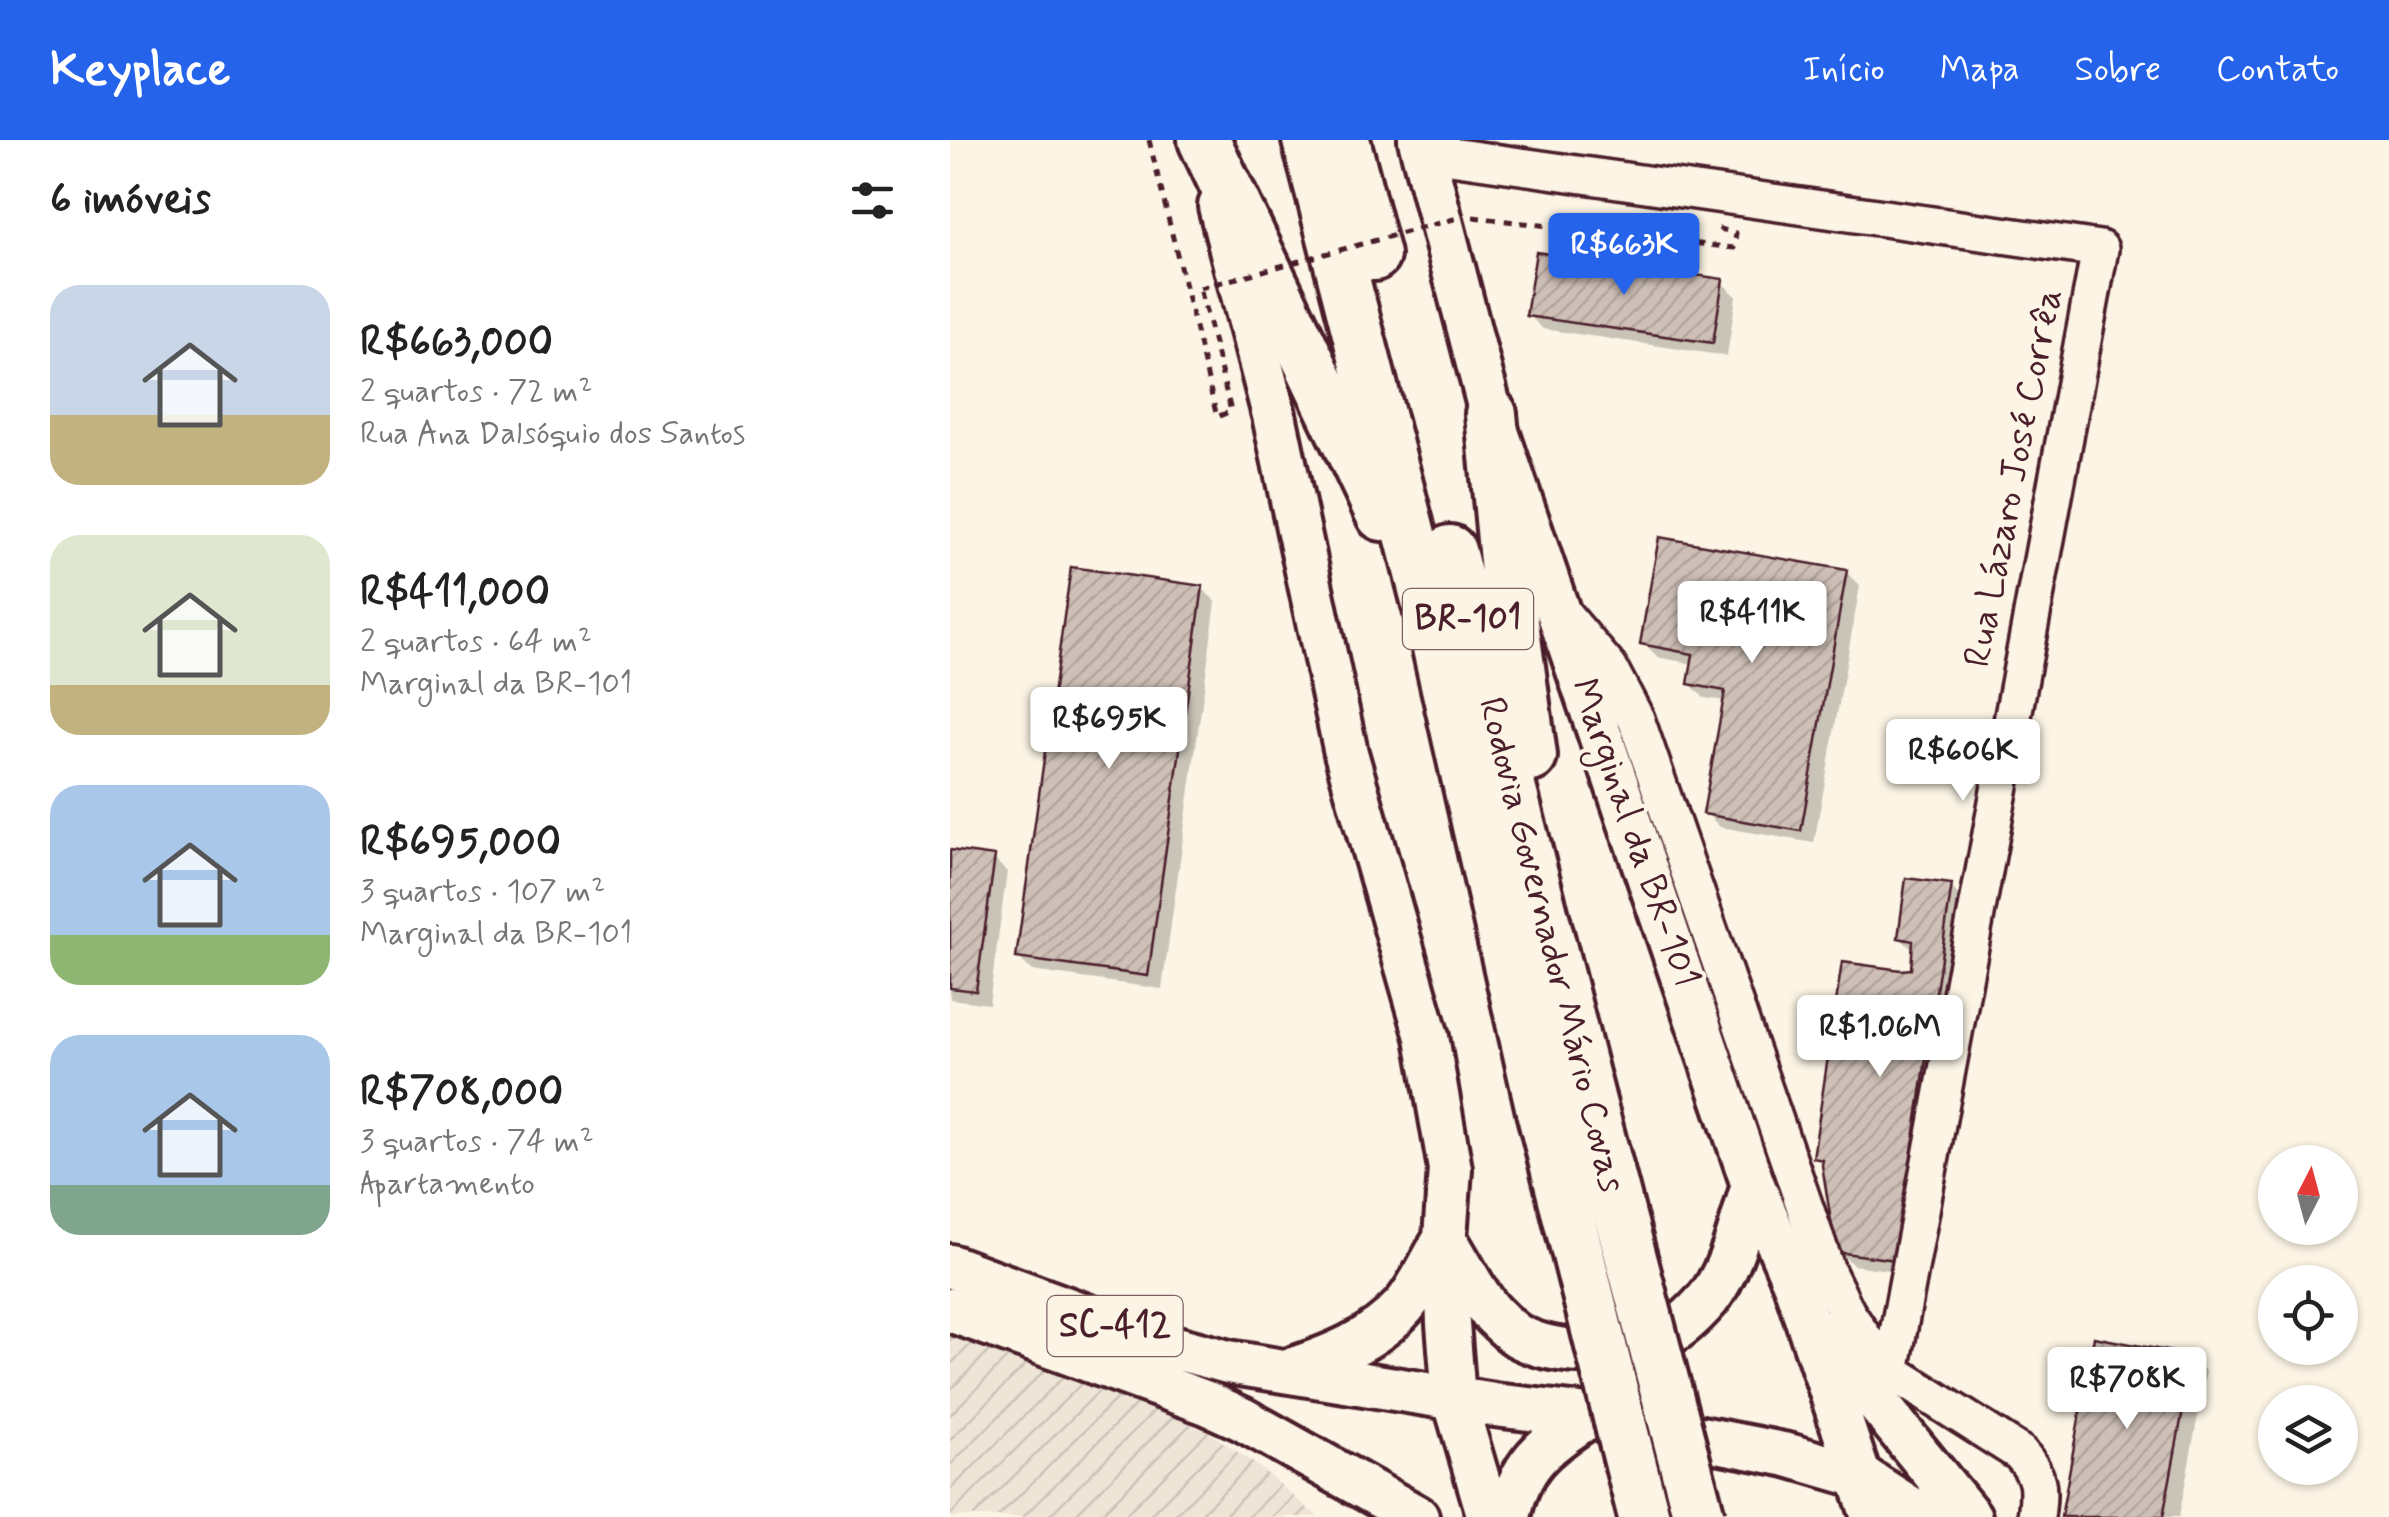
<!DOCTYPE html>
<html lang="pt">
<meta charset="utf-8">
<style>
:root{--surface:#fff;--page:#f2f2f2;--text:#222;--muted:#767676;--accent:#2563eb}
body{margin:0;font-family:Mynerve,sans-serif;background:var(--page);color:var(--text);height:100vh;display:flex;flex-direction:column;font-size:38px;white-space:nowrap}
*{box-sizing:border-box;margin:0}
p{font-size:32px;color:var(--muted)}
.icon{flex:none;width:55px;height:55px;fill:none;stroke:currentColor;stroke-width:2;stroke-linecap:round;stroke-linejoin:round}
.map{position:relative;flex:1;overflow:hidden}
.drawer{display:flex;flex-direction:column;background:var(--surface);width:950px}
.drawer>*{flex:none}
.needle{width:65px;rotate:6deg}
.tools{position:absolute;left:1308px;top:1005px;display:grid;gap:20px}
.tools a{display:grid;place-items:center;width:100px;height:100px;border-radius:50%;background:var(--surface);box-shadow:0 2px 8px #0004;font-size:50px}
.price{position:absolute;translate:-50% -85px;padding:0 22px;border-radius:10px;background:#fff;color:#222;font-size:32px;line-height:65px;filter:drop-shadow(0 2px 5px #0008)}
.price::after{content:'';position:absolute;left:50%;top:60px;width:30px;height:22px;margin-left:-15px;background:inherit;clip-path:polygon(0 0,100% 0,50% 100%)}
.price.on{background:var(--accent);color:#fff}
ul{padding:0;list-style:none}
li{display:flex;align-items:center;gap:30px;height:250px;padding:0 50px}
li span{display:grid;place-items:center;flex:none;width:280px;height:200px;border-radius:30px;color:#555}
li>.icon{margin-inline-start:auto}
span .icon{width:120px;height:120px;fill:#fffc;stroke-width:1}
li b{font-size:42px}
h2{display:flex;justify-content:space-between;align-items:center;height:120px;padding:0 50px;font-size:42px}
header{display:flex;align-items:center;gap:60px;box-sizing:border-box;height:140px;padding:0 50px;background:var(--accent);color:#fff}
header strong{font-size:48px}
nav{display:flex;gap:55px;margin-inline-start:auto;font-size:35px}
main{display:flex;flex:1;min-height:0}
.map>svg:first-child{display:block}
.industrial{fill:url(#industrial-furrows)}
.shadow{fill:#0003}
.building{fill:url(#building-hatch);stroke:#4a1f2b;stroke-width:2.5}
.lines{fill:none;stroke-linecap:round;stroke-linejoin:round}
.minor-casing{stroke:#4a1f2b;stroke-width:42}
.major-casing{stroke:#4a1f2b;stroke-width:50}
.highway-casing{stroke:#4a1f2b;stroke-width:58}
.path{stroke:#4a1f2b;stroke-width:5;stroke-dasharray:8 8;stroke-linecap:butt}
.minor{stroke:#fcf5e5;stroke-width:35}
.major{stroke:#fcf5e5;stroke-width:42}
.highway{stroke:#fcf5e5;stroke-width:50}
.highway-bridge-casing{stroke:#4a1f2b;stroke-width:58;stroke-linecap:butt}
.path-bridge{stroke:#4a1f2b;stroke-width:5;stroke-dasharray:8 8;stroke-linecap:butt}
.highway-bridge{stroke:#fcf5e5;stroke-width:50}
.labels{text-anchor:middle;dominant-baseline:central;stroke-width:8;stroke-linejoin:round;paint-order:stroke}
.shield{fill:#fcf5e5;stroke:#7f5f63;stroke-width:2.5}
.shield-label{font-size:35px;font-weight:bold;fill:#4a1f2b}
.street-label{font-size:38px;fill:#4a1f2b;stroke:#fcf5e5}
</style>
<header>
<strong>Keyplace</strong>
<nav><a>Início</a><a>Mapa</a><a>Sobre</a><a>Contato</a></nav>
</header>
<main>
<section class="drawer">
<h2>6 imóveis<svg class="icon" aria-label="filters" viewBox="0 0 24 24"><path d="M4 7h16M4 17h16"/><circle cx="9" cy="7" r="2"/><circle cx="15" cy="17" r="2"/></svg></h2>
<ul>
<li><span style="background:linear-gradient(#c9d6e8 65%,#c2b280 0)"><svg class="icon" aria-label="home" viewBox="0 0 24 24"><path d="M3 11l9-7 9 7M6 9v11h12V9"/></svg></span><div><b>R$663,000</b><p>2 quartos · 72 m²</p><p>Rua Ana Dalsóquio dos Santos</p></div></li>
<li><span style="background:linear-gradient(#dfe7d0 75%,#c2b280 0)"><svg class="icon" aria-label="home" viewBox="0 0 24 24"><path d="M3 11l9-7 9 7M6 9v11h12V9"/></svg></span><div><b>R$411,000</b><p>2 quartos · 64 m²</p><p>Marginal da BR-101</p></div></li>
<li><span style="background:linear-gradient(#a9c7e8 75%,#8fb573 0)"><svg class="icon" aria-label="home" viewBox="0 0 24 24"><path d="M3 11l9-7 9 7M6 9v11h12V9"/></svg></span><div><b>R$695,000</b><p>3 quartos · 107 m²</p><p>Marginal da BR-101</p></div></li>
<li><span style="background:linear-gradient(#a9c7e8 75%,#7fa58c 0)"><svg class="icon" aria-label="home" viewBox="0 0 24 24"><path d="M3 11l9-7 9 7M6 9v11h12V9"/></svg></span><div><b>R$708,000</b><p>3 quartos · 74 m²</p><p>Apartamento</p></div></li>
</ul>
</section>
<div class="map">
<svg width="1439" height="1377" viewBox="0 0 1439 1377">
<defs>
<pattern id="industrial-furrows" width="10" height="10" patternUnits="userSpaceOnUse" patternTransform="scale(2.5)"><rect width="10" height="10" fill="#eee5d7"/><path d="M-1 1l2-2M0 10L10 0M9 11l2-2" fill="none" stroke="#cec4b9"/></pattern>
<pattern id="building-hatch" width="6" height="6" patternUnits="userSpaceOnUse" patternTransform="scale(2.5)"><rect width="6" height="6" fill="#cfc0b7"/><path d="M-1 1l2-2M0 6l6-6M5 7l2-2" fill="none" stroke="#b3a59e"/></pattern>
</defs>
<rect width="100%" height="100%" fill="#fcf5e5"/>
<filter id="ink" filterUnits="userSpaceOnUse"><feTurbulence type="fractalNoise" baseFrequency=".01" numOctaves="2"/><feDisplacementMap in="SourceGraphic" scale="20" xChannelSelector="R" yChannelSelector="G"/><feConvolveMatrix kernelMatrix="1 2 1 2 8 2 1 2 1" color-interpolation-filters="sRGB"/></filter>
<g filter="url(#ink)">
<path class="industrial" d="M0,1186L257,1291L308,1326L368,1377H0Z"/>
<path class="shadow" d="M771,142L786,156L777,216L593,189L579,175Z
M896,432L910,446L864,703L770,687L756,673L776,561L754,558L740,544L744,524L707,517L693,503Z
M252,448L266,462L212,849L82,831L68,817Z
M0,712L43,718L57,732L39,864L0,859Z
M1001,747L1015,761L959,1133L903,1125L888,1110L875,1026L866,1017L963,831L964,811L950,798Z
M1242,1218L1256,1232L1229,1377H1113Z"/>
<path class="building" d="M586,112L773,139L763,203L576,176Z
M709,397L897,430L851,691L753,674L775,551L738,544L743,514L690,504Z
M121,427L253,446L198,836L66,818Z
M0,710L45,716L26,851L0,848Z
M956,738L1002,744L946,1120L886,1112L872,1025L873,1020L863,1018L892,822L951,830L961,829L963,801L948,798Z
M1144,1197L1243,1216L1213,1377H1111Z"/>
<g class="lines">
<g class="minor-casing">
<path id="minor" d="M473,12L1150,109L941,1231
M614,475L659,528L686,579L878,1134L897,1173L921,1209L941,1231L1070,1313C1090,1336 1090,1347 1086,1377"/>
</g>
<g class="major-casing">
<path id="major" d="M470,0L541,274L803,1045L845,1144L923,1377
M270,66L324,275L396,613L477,897L500,1029L495,1098L498,1184L504,1258L539,1377
M495,1099C509,1120 527,1159 545,1176C552,1183 560,1191 568,1196C607,1217 671,1215 711,1198C729,1190 745,1174 758,1159C783,1127 791,1083 803,1045
M0,1126L215,1205L278,1222L544,1265L639,1276L838,1315L910,1336L974,1377
M0,1170L257,1263L292,1279L467,1377
M877,1192L910,1242L1020,1377
M337,1231C380,1217 423,1201 454,1166C469,1149 482,1119 495,1099
M559,1377C570,1321 595,1306 639,1276"/>
</g>
<g class="highway-casing">
<path id="highway" d="M254,0L432,375
M358,0L480,472L592,971
M394,0L424,115
M541,274L556,431L581,616
M500,411L639,958"/>
</g>
<path class="path" d="M199,0L267,277L281,271L250,148
M523,77L784,108L786,93L766,88"/>
<use href="#minor" class="minor"/>
<use href="#major" class="major"/>
<use href="#highway" class="highway"/>
<g class="highway-bridge-casing">
<path id="highway-bridge" d="M639,958L749,1377
M592,971L694,1377"/>
</g>
<path class="path-bridge" d="M250,148L515,76"/>
<use href="#highway-bridge" class="highway-bridge"/>
</g>
</g>
<g class="labels">
<g class="shield">
<rect x="453" y="449" width="130" height="60" rx="8"/>
<rect x="97.5" y="1156" width="135" height="60" rx="8"/>
</g>
<g class="shield-label">
<text x="518" y="479">BR-101</text>
<text x="165" y="1186">SC-412</text>
</g>
<g class="street-label">
<text transform="translate(1064 338) rotate(-79)">Rua Lázaro José Corrêa</text>
<text transform="translate(684 693) rotate(71)">Marginal da BR-101</text>
<text transform="translate(601 805) rotate(76)">Rodovia Governador Mário Covas</text>
</g>
</g>
</svg>
<div class="tools">
<a><svg class="needle" viewBox="-14 -14 28 28"><path d="M0-13l5 13h-10z" fill="#e53935"/><path d="M0 13l5-13h-10z" fill="#767676"/></svg></a>
<a><svg class="icon" aria-label="locate" viewBox="0 0 24 24"><circle cx="12" cy="12" r="6"/><path d="M12 2v4M12 18v4M2 12h4M18 12h4"/></svg></a>
<a><svg class="icon" aria-label="layers" viewBox="0 0 24 24"><path d="M12 4l9 5-9 5-9-5zM3 14l9 5 9-5"/></svg></a>
</div>
<b class="price on" style="left:674px;top:158px">R$663K</b>
<b class="price" style="left:802px;top:526px">R$411K</b>
<b class="price" style="left:159px;top:632px">R$695K</b>
<b class="price" style="left:1013px;top:664px">R$606K</b>
<b class="price" style="left:930px;top:940px">R$1.06M</b>
<b class="price" style="left:1177px;top:1292px">R$708K</b>
</div>
</main>
